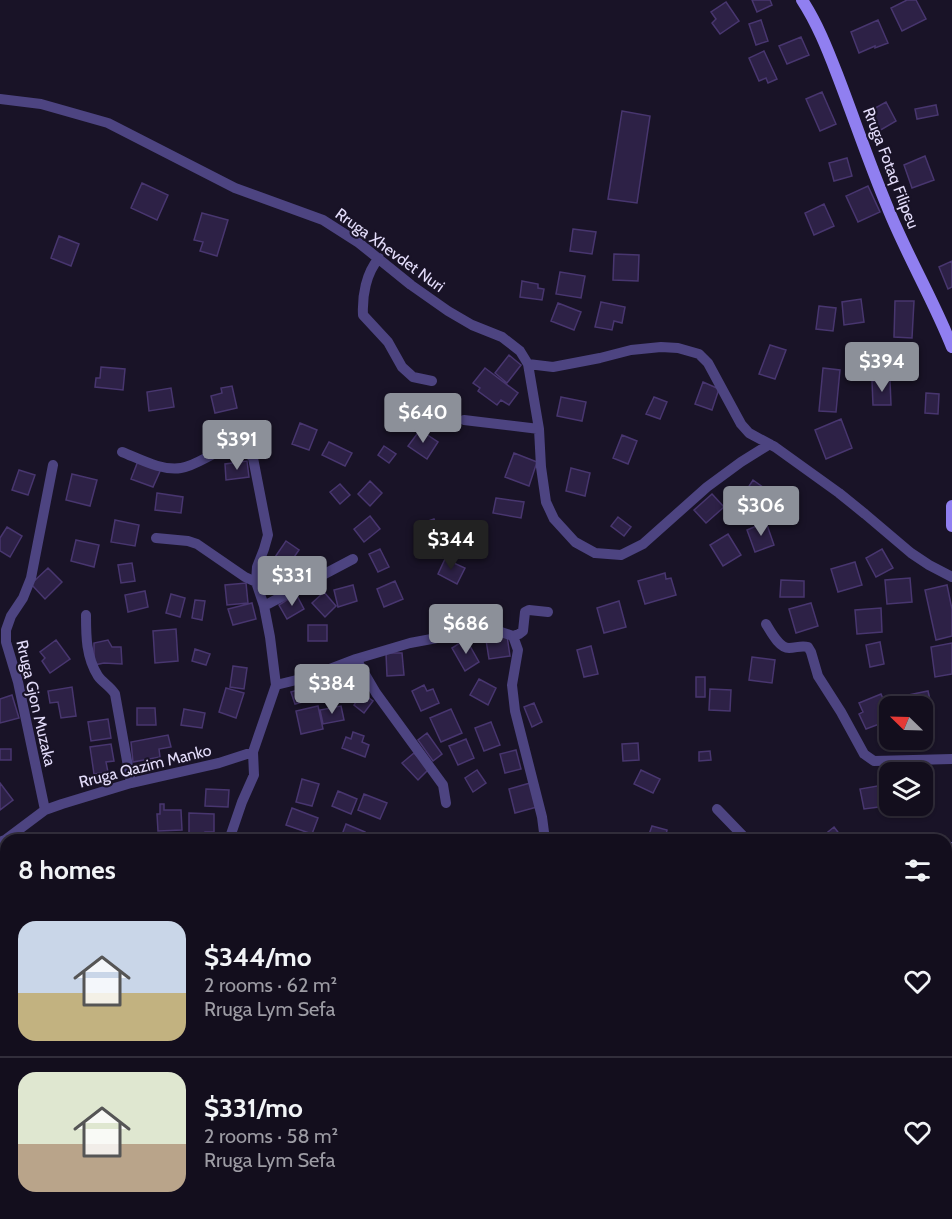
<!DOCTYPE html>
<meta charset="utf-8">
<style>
:root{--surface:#130e1d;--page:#1c1726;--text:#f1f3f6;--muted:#9d9ca4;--line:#322e3b;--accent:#8c9099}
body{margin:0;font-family:Cabin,sans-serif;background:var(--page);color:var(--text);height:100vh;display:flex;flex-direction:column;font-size:22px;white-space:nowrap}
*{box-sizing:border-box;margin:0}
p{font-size:20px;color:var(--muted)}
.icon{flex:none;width:33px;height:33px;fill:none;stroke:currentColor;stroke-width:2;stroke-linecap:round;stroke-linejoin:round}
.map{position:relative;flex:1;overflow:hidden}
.sheet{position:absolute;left:0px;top:834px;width:952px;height:386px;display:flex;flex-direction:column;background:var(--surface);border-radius:18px 18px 0 0;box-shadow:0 2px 4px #0004,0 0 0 2px var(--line)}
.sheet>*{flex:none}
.needle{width:39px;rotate:293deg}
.fabs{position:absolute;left:879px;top:696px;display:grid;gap:12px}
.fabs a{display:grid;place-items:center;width:54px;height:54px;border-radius:12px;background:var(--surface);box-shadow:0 2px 4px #0004,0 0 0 2px var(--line);font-size:30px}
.price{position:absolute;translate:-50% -51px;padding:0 14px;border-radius:6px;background:var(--accent);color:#fff;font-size:20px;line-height:39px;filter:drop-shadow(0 2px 3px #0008)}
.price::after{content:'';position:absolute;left:50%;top:36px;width:18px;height:14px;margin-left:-9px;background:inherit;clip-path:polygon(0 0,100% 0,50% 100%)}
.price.active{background:#222;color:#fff}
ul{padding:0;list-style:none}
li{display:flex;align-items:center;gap:18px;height:150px;padding:0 18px}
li+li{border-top:2px solid var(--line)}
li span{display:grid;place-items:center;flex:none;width:168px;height:120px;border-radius:18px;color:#555}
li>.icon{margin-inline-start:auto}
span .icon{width:72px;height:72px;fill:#fffc;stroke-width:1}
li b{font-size:26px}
h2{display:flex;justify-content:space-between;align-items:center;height:72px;padding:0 18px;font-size:26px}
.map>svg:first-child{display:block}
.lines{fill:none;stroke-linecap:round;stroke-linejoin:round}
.stream{stroke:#152349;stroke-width:4}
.canal{stroke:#152349;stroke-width:14}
.building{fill:#2d2146;stroke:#48366f;stroke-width:1.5}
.street{stroke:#4d4481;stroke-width:10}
.secondary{stroke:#907ff0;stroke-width:12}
.labels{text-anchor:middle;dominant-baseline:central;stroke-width:4.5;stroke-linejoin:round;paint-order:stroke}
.street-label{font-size:16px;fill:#e4ddfb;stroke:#191327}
</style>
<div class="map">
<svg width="952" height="1219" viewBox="0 0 952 1219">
<rect width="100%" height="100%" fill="#191327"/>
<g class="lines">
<path class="stream" d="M946,1208L952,1203
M931,1219L939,1214"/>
<path class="canal" d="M946,936L952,935"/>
</g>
<path class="building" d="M752,0H770L772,5L757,12Z
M907,0H916L926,19L902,31L891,8Z
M726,2L739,21L720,34L712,23L716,19L711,12Z
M761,20L768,41L756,45L749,24Z
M878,20L888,43L875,48V46L859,53L851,32Z
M801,37L809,55L787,64L779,46Z
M764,51L777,79L768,83L766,78L759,81L749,58Z
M822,92L836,124L820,131L806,99Z
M886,102L896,121L879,131L868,112Z
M936,105L938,115L917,119L915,109Z
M622,111L650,116L637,203L608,199Z
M925,156L934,180L912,188L904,165Z
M847,158L852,176L834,181L829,163Z
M142,183L168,195L157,220L131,208Z
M868,186L880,212L858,222L846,196Z
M824,204L834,226L814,235L805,213Z
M202,213L228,220L217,256L200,251L203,242L194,240Z
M573,229L596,232L592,254L570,251Z
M59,236L79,244L71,266L51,258Z
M614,254L639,255L638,281L613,280Z
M952,261V287L948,289L939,267Z
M560,272L585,276L581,298L556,294Z
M522,281L538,284V288L544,289L542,300L520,297Z
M861,299L864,322L844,325L842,302Z
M895,301H914L912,338L894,337Z
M601,302L625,307L622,323L614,321L612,330L595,327Z
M558,303L581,312L574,330L551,321Z
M819,306L836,308L833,331L816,329Z
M884,343L889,373L870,376L865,346Z
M770,345L786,350L775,379L759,374Z
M509,355L521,365L507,383L495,373Z
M101,367L125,369L123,390L95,387L96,378H100Z
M485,368L518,393L509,405L501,400L497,405L478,391L480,388L473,383Z
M823,368L840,370L836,412L819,411Z
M890,380L891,405H873L872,381Z
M703,382L719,389L712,410L695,404Z
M232,386L237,408L215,413L211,396L222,393L221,388Z
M171,388L174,407L149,411L147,392Z
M926,393L939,394L938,414L925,413Z
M561,397L586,402L582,421L557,416Z
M654,397L667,402L660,419L646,414Z
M841,419L852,448L826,459L815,430Z
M227,421L232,437L221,441L216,425Z
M300,423L317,430L309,450L292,444Z
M420,430L438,442L427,459L408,446Z
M622,435L637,441L628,464L613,458Z
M329,442L352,453L345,466L322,455Z
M384,446L396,454L389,463L378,455Z
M514,453L537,462L529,486L505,477Z
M138,461L161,469L153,487L131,479Z
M247,461L249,477L226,480L225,464Z
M571,468L590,473L585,496L566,491Z
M19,470L35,475L28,495L12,490Z
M72,474L97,480L90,506L66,500Z
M753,480L764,488L750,507L740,500Z
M370,481L382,493L370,506L358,494Z
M340,484L350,495L340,504L330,492Z
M157,493L183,497L181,513L155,510Z
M712,494L724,507L706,523L694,510Z
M496,498L524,502L521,518L493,513Z
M370,516L380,529L364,542L354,529Z
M618,517L631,527L624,536L611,526Z
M434,519L442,540L423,547L415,526Z
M115,520L139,525L135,546L111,542Z
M766,522L774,545L755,552L747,530Z
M7,527L22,536L10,557L0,551V538Z
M728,534L741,555L723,566L710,545Z
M76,540L99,545L94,567L71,561Z
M286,541L299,550L286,569L273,560Z
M380,549L389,567L378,572L369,554Z
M882,549L893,568L876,577L866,558Z
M445,559L465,568L457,584L438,574Z
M855,562L862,585L838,592L831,569Z
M132,563L135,581L121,583L118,565Z
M48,568L62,582L45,599L31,584Z
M665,573L666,579L671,578L676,595L645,604L638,581Z
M910,578L912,602L887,604L885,580Z
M781,580L804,581V597H780Z
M395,581L403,599L384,607L377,589Z
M246,583L248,603L227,605L225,585Z
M353,585L357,601L338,607L334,590Z
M947,585L952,609V636L936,640L925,590Z
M145,591L148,607L128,612L125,595Z
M324,592L336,606L325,617L312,603Z
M171,594L185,598L180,617L166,613Z
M296,594L304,609L287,619L279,605Z
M195,600L205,601L202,620L192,618Z
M619,601L626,627L604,633L597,608Z
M252,603L256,619L233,625L228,609Z
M811,603L818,626L796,633L789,609Z
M881,608L882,632L857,634L855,610Z
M308,625H327V641H308Z
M176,629L178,661L155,663L153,631Z
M507,636L510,656L489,659L486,640Z
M466,639L479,662L465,671L452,648Z
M56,640L70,659L50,673L42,661L45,658L40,652Z
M108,640L112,647H121L122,664L104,663L94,665V643Z
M880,642L884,664L870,667L866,645Z
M952,643V674L935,677L931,647Z
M591,646L598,674L584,677L577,650Z
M195,649L210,654L206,665L192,661Z
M386,653H402L404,675L387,676Z
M752,657L775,660L772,683L749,680Z
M233,666L247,668L244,689L230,687Z
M348,666L354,678L335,686L330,673Z
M696,677H705V697H696Z
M479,679L496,688L488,705L470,695Z
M318,684L321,697L295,704L291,692Z
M424,685L427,691L433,689L439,703L421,711L412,691Z
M72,687L76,716L61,718L58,702L50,703L48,691Z
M226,688L244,693L236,718L219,712Z
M710,689L731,690L730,711L709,710Z
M928,691L934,717L922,720V706H911L908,695Z
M362,693L373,701L364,713L354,705Z
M881,694L890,715V720L866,729L859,714L863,712L859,703Z
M12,695L19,718L0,723V699Z
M534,703L542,722L532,727L524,707Z
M318,706L323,729L301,734L296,711Z
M341,706L344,720L323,724L320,710Z
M137,708H155L156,725H137Z
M184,709L205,713L202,728L181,725Z
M451,709L462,733L441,742L430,718Z
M108,719L111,738L91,741L88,722Z
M491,722L500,745L484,751L475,728Z
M353,732L364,736L362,742L369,745L365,757L342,748L346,737L351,739Z
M427,733L442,754L433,761L418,740Z
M168,735L171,747L159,749L160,757L133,762L131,742Z
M466,739L474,758L458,765L449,746Z
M638,743L639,760L623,761L622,744Z
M111,744L114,761L106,762L108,772L94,774L90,747Z
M0,749H11V760H0Z
M516,750L521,769L505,773L500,754Z
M710,751L711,760L699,761V752Z
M414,753L429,769L418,780L402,763Z
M477,770L486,783L473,792L465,778Z
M641,770L660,779L653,793L634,784Z
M302,779L319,784L312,806L296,802Z
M0,783L13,800L0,810Z
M530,783L537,807L515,813L509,789Z
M883,785L886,806L864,809L860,789Z
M206,789L229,790L228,807L205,806Z
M338,791L357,799L351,814L332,806Z
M364,794L387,803L380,819L358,810Z
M160,804H164V810H181L182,830L158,831L157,814H160Z
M292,808L318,818L312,834L286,825Z
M189,813L214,814V832H205V836H189Z
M346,824L365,832L362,840H340Z
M652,826L667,830L665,840H647Z
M834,827L844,840H818Z
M11,1214H27L29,1218L8,1219L6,1216Z
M767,1214H798L789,1219H771Z
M817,1214H842L844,1218L813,1219L818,1216Z"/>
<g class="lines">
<path class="street" d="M0,99L41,104L108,123L235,188L323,220L359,243L411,285L448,311L472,325L502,337L520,351L528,364L539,429L541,467L546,502L554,519L575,542L595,553L621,555L643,544L707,487L741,462L770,444
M379,258C366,273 362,296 363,315L388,342L402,367L413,377L432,381
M528,364L553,367L600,358L631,350L661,347L678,348L699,354L708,363L741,424L749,433L775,447L839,493L865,514L911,553L929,565L952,577
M464,420L539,429
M122,452C140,459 161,471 181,468C205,465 232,431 253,458L268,535L264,549L257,567L256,582L264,606L270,637L276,685L253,752L254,775L242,802L229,840
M156,538L188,541L197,544L245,577L256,582
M264,606L353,559
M86,615C86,636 86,657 98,676C103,683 110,686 115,694L131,783
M766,624C771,632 779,648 789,648C796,648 801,645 808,647L811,652L818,676L841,712L864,754L874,761L952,759
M513,636L518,650L512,685L515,711L542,817L545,840
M513,636L519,634L523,631L525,612L529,610L548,612
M356,659L376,693L443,785L446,803
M276,685L309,677L356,659L410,643L453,635L498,631L513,636
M717,809L747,840
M45,810L18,682L6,642V630L11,616L23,598L31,578L53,465
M0,842L5,840L45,810L62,804L131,783L219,763L253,752
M0,1146L6,1141
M946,1173L952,1168
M435,1214L437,1219
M612,1214L613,1219
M294,1219L295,1214
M887,1219L895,1214"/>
<path class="secondary" d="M802,0C817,23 827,48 837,74C854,118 869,163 887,206C906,254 933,299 952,347
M952,506V526
M946,849L952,848
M0,914H6"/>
</g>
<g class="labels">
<g class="street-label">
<text transform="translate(891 168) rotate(69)">Rruga Fotaq Filipeu</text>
<text transform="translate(390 250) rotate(36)">Rruga Xhevdet Nuri</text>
<text transform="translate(36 703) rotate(77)">Rruga Gjon Muzaka</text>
<text transform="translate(145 766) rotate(-14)">Rruga Qazim Manko</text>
</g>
</g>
</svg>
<div class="fabs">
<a><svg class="needle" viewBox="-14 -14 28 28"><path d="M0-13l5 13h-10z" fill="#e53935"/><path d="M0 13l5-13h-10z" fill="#9d9ca4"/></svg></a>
<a><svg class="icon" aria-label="layers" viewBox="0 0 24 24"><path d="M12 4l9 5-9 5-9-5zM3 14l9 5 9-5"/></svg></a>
</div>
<b class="price" style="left:882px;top:393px">$394</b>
<b class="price" style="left:423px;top:444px">$640</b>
<b class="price" style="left:237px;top:471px">$391</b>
<b class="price" style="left:761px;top:537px">$306</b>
<b class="price active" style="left:451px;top:571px">$344</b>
<b class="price" style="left:292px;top:607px">$331</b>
<b class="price" style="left:466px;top:655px">$686</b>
<b class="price" style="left:332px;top:715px">$384</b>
<section class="sheet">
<h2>8 homes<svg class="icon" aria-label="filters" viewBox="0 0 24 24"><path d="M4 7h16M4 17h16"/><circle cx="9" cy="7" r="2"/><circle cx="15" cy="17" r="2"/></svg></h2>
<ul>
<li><span style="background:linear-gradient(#c9d6e8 60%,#c2b280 0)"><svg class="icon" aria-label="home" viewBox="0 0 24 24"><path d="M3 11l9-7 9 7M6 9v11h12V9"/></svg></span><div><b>$344/mo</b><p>2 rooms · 62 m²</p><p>Rruga Lym Sefa</p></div><svg class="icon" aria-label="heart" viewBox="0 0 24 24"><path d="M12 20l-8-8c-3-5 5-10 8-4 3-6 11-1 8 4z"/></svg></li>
<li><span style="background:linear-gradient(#dfe7d0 60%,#b9a48a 0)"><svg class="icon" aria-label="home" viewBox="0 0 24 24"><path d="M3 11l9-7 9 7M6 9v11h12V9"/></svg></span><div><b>$331/mo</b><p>2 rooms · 58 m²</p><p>Rruga Lym Sefa</p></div><svg class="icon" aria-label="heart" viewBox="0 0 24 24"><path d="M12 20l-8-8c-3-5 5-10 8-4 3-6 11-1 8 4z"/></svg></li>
</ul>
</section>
</div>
